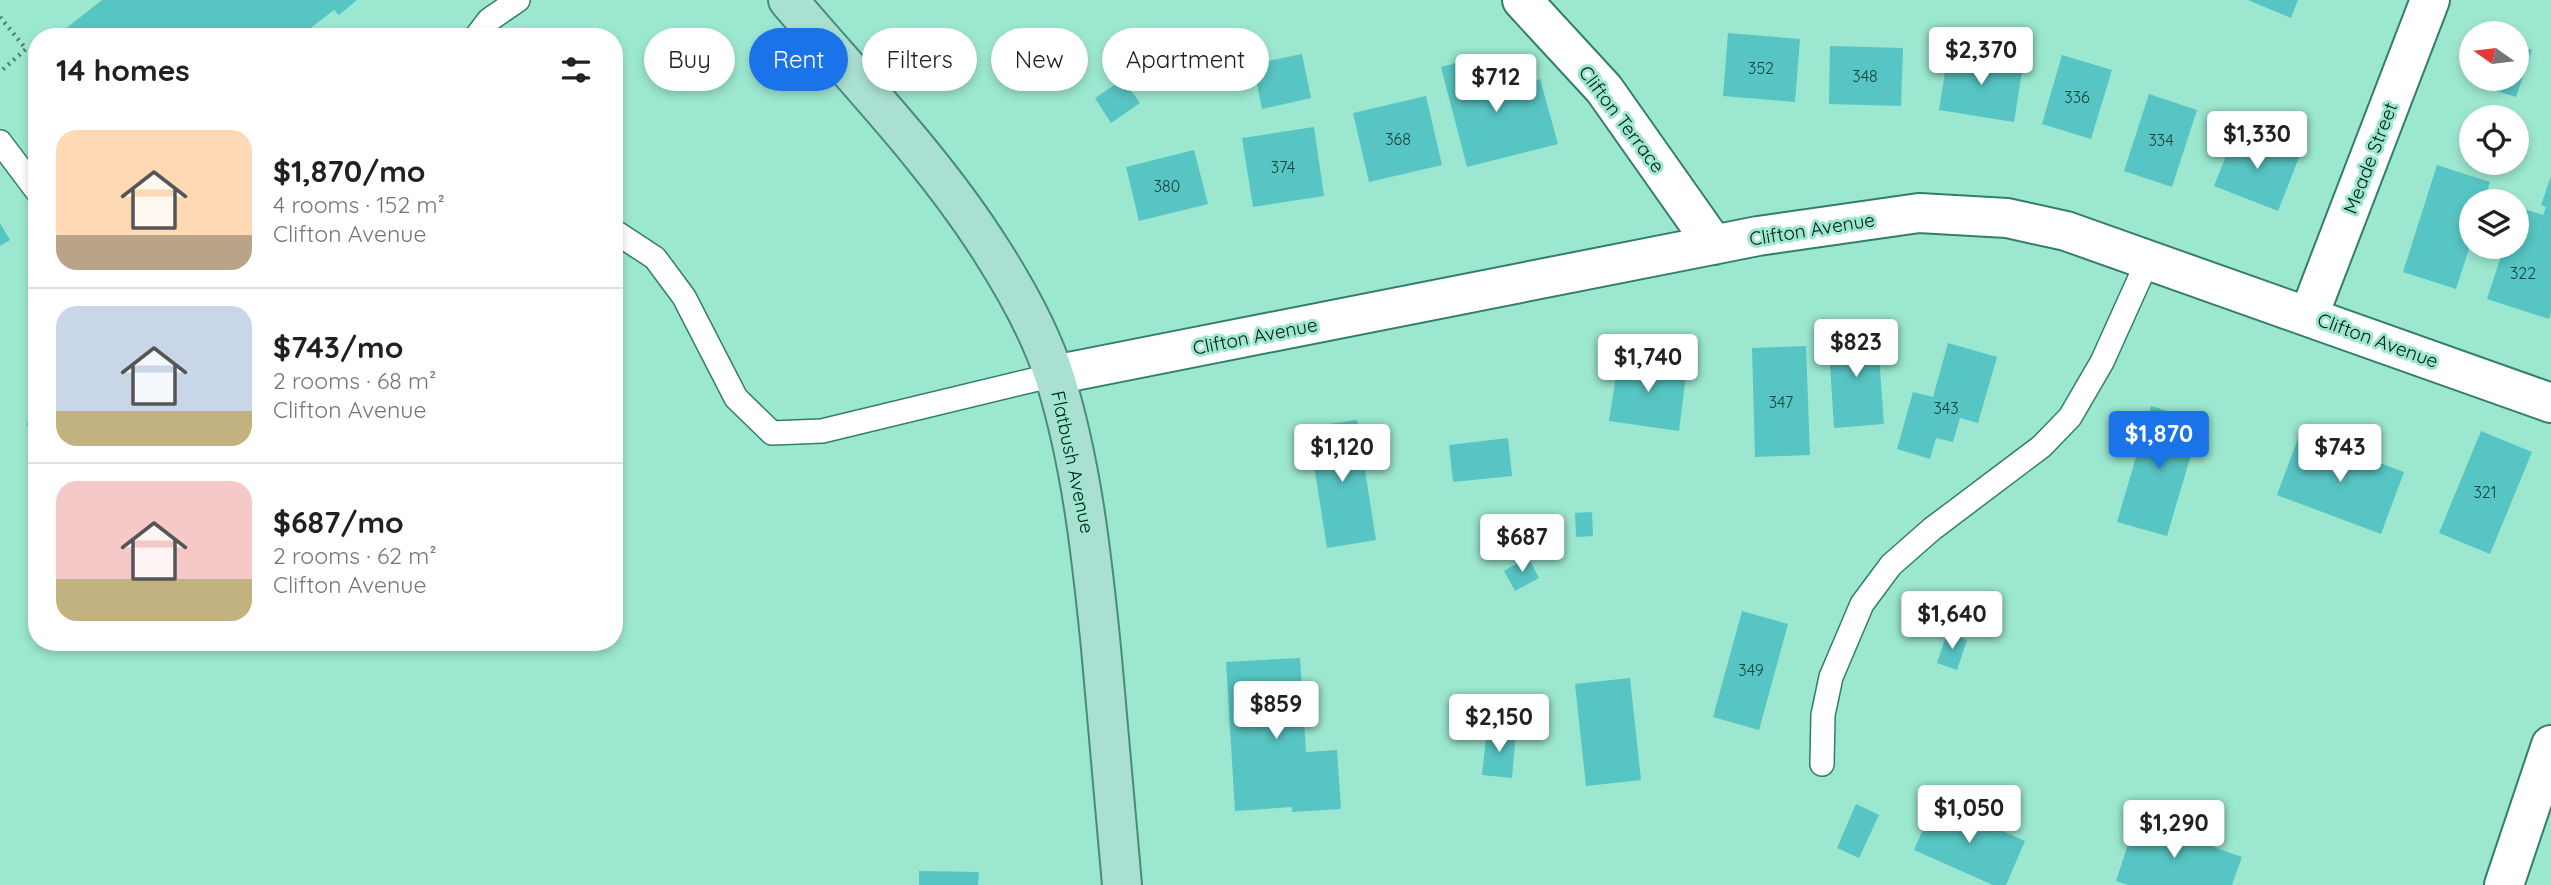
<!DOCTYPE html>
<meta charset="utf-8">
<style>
:root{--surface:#fff;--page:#f6f6f6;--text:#202124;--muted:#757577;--line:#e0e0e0;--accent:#1a73e8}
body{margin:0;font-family:Quicksand,sans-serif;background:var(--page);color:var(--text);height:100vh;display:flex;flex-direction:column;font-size:26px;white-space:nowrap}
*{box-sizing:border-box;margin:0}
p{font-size:23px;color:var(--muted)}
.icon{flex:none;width:38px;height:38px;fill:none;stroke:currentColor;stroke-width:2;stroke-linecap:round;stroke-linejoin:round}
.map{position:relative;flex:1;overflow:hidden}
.details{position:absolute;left:28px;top:28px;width:595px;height:623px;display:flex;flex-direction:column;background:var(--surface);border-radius:28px;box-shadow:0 4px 10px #0003}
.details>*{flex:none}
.top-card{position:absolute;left:644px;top:28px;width:665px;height:63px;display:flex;gap:14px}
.needle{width:46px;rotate:284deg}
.fabs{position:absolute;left:2459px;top:21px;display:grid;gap:14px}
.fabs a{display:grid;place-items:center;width:70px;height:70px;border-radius:50%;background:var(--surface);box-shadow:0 4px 10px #0003;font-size:35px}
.price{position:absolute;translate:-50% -60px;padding:0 16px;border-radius:7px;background:#fff;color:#222;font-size:23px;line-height:46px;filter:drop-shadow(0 2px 4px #0008)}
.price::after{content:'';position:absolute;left:50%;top:42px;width:21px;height:16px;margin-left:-10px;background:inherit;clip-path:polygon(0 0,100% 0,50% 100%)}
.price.on{background:var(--accent);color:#fff}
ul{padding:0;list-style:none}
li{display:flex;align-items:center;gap:21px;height:175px;padding:0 28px}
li+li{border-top:2px solid var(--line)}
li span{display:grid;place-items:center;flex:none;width:196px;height:140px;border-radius:21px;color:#555}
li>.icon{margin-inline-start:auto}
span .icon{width:84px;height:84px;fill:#fffc;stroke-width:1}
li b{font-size:30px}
h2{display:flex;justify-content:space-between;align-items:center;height:84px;padding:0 28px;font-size:30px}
.chip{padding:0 24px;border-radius:32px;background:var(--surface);box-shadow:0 4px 10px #0003;font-size:24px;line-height:63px}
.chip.on{background:var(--accent);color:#fff}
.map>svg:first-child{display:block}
.building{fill:#57c5c3}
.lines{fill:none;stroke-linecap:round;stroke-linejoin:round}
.service-casing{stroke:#337e6b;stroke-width:26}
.minor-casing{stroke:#337e6b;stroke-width:42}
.primary-casing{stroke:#488d7a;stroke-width:42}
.path{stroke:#4d7f70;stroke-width:4.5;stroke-dasharray:2 5;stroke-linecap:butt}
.service{stroke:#fff;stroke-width:23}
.minor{stroke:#fff;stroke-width:38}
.primary{stroke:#a9e0d1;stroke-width:38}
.labels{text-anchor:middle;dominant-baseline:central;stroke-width:6;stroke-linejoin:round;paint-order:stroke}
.number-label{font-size:16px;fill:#16443e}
.street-label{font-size:19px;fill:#001912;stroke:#9ce7d0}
</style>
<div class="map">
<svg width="2551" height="885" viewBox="0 0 2551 885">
<rect width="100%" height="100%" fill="#9ce7d0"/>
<path class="building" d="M102,0H357L339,15L334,10L299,37H55Z
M2248,0H2298L2291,18Z
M1728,33L1800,39L1795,102L1723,96Z
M2516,45L2532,50L2516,97L2474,84L2476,79H2516Z
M1830,46L1903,48L1901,106L1829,104Z
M1948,53L2023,65L2014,122L1939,110Z
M1302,54L1311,98L1262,109L1253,64Z
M2062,55L2112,70L2091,139L2042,124Z
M1483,56L1493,92L1540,79L1558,144L1467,167L1441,67Z
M1123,79L1140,103L1111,123L1095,98Z
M2149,94L2197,110L2172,187L2124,171Z
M1426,96L1442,165L1369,182L1353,113Z
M1314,127L1324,196L1253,207L1242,138Z
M2236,131L2300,155L2278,211L2214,186Z
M1194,150L1208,204L1139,221L1126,167Z
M2437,165L2490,182L2484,201H2471V243L2456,289L2403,272Z
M2551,176V312L2549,319L2487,299L2504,247H2516L2518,207L2543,215L2546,207L2541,205Z
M0,223L10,240L0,246Z
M1877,329L1884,424L1834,428L1828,333Z
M1948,343L1997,357L1978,423L1960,418L1953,442L1936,438L1930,459L1897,449L1913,392L1933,397Z
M1806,346L1810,455L1755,457L1752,348Z
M1619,357L1687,367L1679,431L1609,421Z
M2151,406L2201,421L2167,536L2117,522Z
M37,416V437L26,424Z
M1357,420L1376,540L1327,548L1308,427Z
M2481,431L2532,452L2490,554L2439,533Z
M2300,433L2404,472L2381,534L2277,495Z
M1508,438L1512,476L1453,482L1449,445Z
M1592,512L1593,536L1576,537L1575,513Z
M1528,557L1539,578L1515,591L1504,571Z
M1742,611L1788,624L1759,730L1713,717Z
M1947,633L1967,640L1957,670L1937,663Z
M1300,658L1306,752L1337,750L1341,809L1292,812V807L1235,811L1226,662Z
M1630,678L1641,780L1586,786L1575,684Z
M1487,729L1516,732L1512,778L1482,775Z
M1935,801L2025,841L2006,885H1993L1914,850Z
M1856,804L1879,815L1859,858L1837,848Z
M2136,820L2242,857L2232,885H2128L2116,881Z
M919,871L979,872L978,885H919Z"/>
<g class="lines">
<g class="service-casing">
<path id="service" d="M476,37L489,20L518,0
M0,142L37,191
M614,231L655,258L684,297L736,398L772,433L822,431L1054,375
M1822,764L1823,715L1831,677L1862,604L1891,565L1932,529L2042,446L2070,417L2102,362L2148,260"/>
</g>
<g class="minor-casing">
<path id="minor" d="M1522,0L1604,89L1714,245
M2309,315L2430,0
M1054,375L1758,236L1919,213L2007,218L2066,231L2551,403
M2504,885L2551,745"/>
</g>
<g class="primary-casing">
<path id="primary" d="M788,0C857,81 934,160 991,250C1016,289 1041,334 1055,378C1081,462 1091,550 1100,638C1108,720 1115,802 1122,885"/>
</g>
<path class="path" d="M0,17L26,49L0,72"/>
<use href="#service" class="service"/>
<use href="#minor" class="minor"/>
<use href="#primary" class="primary"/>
</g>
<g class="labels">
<g class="number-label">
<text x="1761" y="68">352</text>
<text x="1865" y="76">348</text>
<text x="2077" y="97">336</text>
<text x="1398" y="139">368</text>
<text x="2161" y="140">334</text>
<text x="1283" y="167">374</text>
<text x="1167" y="186">380</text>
<text x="2523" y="273">322</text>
<text x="1781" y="402">347</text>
<text x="1946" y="408">343</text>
<text x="2485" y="492">321</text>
<text x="1751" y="670">349</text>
</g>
<g class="street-label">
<text transform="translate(1622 119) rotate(53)">Clifton Terrace</text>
<text transform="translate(2370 158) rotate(-69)">Meade Street</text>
<text transform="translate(1812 229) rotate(-9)">Clifton Avenue</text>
<text transform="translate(1255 336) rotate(-11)">Clifton Avenue</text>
<text transform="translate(2378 340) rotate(20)">Clifton Avenue</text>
<text transform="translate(1073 462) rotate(78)">Flatbush Avenue</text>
</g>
</g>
</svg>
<div class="fabs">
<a><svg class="needle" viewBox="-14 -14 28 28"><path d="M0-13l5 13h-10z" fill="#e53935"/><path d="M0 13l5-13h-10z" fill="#757577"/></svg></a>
<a><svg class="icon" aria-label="locate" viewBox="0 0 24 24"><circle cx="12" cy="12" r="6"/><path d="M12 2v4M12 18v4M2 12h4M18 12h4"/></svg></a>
<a><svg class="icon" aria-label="layers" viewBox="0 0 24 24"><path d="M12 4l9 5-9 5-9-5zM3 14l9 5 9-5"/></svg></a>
</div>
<b class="price" style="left:1981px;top:87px">$2,370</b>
<b class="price" style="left:1496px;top:114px">$712</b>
<b class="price" style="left:2257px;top:171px">$1,330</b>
<b class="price" style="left:1856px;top:379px">$823</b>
<b class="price" style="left:1648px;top:394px">$1,740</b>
<b class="price on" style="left:2159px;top:471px">$1,870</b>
<b class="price" style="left:1342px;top:484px">$1,120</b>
<b class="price" style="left:2340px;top:484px">$743</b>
<b class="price" style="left:1522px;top:574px">$687</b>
<b class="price" style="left:1952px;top:651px">$1,640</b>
<b class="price" style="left:1276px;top:741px">$859</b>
<b class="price" style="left:1499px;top:754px">$2,150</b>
<b class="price" style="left:1969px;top:845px">$1,050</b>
<b class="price" style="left:2174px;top:860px">$1,290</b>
<div class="top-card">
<a class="chip">Buy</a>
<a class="chip on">Rent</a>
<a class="chip">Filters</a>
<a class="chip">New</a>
<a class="chip">Apartment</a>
</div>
<section class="details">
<h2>14 homes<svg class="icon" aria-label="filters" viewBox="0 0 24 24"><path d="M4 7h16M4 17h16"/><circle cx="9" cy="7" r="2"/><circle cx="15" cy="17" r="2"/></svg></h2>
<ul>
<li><span style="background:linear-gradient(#ffd9b3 75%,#b9a48a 0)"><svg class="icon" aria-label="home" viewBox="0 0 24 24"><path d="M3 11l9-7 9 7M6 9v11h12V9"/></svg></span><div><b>$1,870/mo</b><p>4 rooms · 152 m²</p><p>Clifton Avenue</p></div></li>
<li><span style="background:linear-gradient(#c9d6e8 75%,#c2b280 0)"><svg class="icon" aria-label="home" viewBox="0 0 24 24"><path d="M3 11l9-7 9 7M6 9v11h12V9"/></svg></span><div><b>$743/mo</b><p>2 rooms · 68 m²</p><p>Clifton Avenue</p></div></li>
<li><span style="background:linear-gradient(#f6c9c9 70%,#c2b280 0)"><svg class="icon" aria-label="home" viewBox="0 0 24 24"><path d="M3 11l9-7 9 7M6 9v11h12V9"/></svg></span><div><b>$687/mo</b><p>2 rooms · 62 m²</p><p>Clifton Avenue</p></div></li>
</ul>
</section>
</div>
